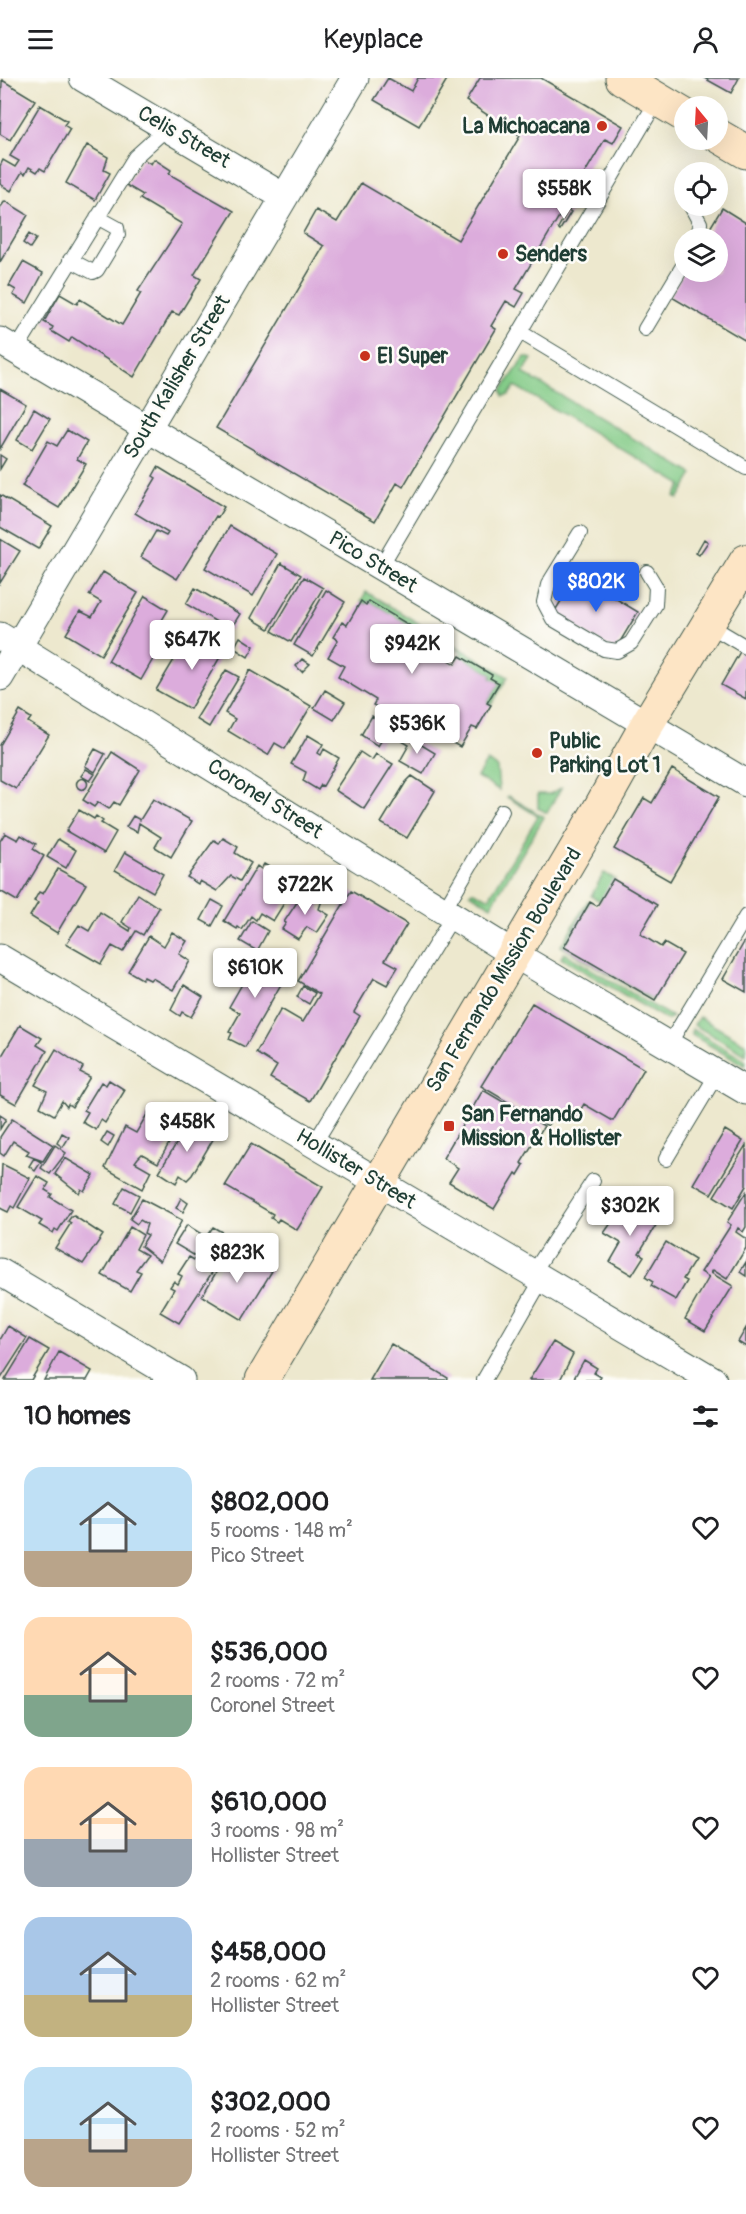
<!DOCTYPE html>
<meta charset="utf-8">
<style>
:root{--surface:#fff;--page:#f6f6f6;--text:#202124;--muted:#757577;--accent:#2563eb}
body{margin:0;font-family:Pangolin,sans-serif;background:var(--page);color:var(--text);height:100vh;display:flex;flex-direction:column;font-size:22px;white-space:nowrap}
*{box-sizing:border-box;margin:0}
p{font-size:20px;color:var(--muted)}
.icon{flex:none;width:33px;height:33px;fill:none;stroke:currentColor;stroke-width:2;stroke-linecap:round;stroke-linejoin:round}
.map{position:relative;height:1302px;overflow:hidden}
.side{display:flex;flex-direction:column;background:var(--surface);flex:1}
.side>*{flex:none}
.needle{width:39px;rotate:342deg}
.controls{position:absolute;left:674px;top:18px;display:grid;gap:12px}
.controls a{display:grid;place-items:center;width:54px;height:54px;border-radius:50%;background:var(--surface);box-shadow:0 6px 24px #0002;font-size:30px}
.price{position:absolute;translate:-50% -51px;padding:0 14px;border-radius:6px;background:#fff;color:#222;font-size:20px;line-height:39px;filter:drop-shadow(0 2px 3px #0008)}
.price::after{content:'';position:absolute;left:50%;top:36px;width:18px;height:14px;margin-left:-9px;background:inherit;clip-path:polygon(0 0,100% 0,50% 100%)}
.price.active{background:var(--accent);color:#fff}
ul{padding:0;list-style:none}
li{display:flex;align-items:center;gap:18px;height:150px;padding:0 24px}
li span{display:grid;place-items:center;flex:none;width:168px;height:120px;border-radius:18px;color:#555}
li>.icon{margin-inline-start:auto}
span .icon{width:72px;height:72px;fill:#fffc;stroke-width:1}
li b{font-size:26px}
h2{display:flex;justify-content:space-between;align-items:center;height:72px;padding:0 24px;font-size:26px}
header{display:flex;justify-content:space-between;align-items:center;height:78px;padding:0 24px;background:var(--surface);font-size:27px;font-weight:600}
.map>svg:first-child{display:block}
.green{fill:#82ca86;stroke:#50845d;stroke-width:1.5}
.building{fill:#dcacdc}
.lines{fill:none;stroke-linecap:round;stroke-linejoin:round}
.service-casing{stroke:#3e574b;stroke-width:16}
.minor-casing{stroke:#3e574b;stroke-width:29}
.secondary-casing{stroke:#3e574b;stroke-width:35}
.service{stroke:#fff;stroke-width:14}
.minor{stroke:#fff;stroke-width:27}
.secondary{stroke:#fde5c5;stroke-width:33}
.poi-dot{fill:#c8321e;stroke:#fdfcf7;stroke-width:2}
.labels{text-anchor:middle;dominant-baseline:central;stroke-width:5;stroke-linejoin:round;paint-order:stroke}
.poi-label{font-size:21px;font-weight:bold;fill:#1f3d34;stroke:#fdfcf7;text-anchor:start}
.street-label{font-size:21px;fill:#1f3d34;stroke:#fdfcf7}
</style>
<header><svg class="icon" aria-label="menu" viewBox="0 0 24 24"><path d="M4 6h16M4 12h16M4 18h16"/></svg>Keyplace<svg class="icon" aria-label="person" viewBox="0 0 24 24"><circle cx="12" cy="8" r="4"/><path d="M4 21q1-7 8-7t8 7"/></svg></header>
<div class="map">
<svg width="746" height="1302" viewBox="0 0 746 1302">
<rect width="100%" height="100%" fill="#fdfcf7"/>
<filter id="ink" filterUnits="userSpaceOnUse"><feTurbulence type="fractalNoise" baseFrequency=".0167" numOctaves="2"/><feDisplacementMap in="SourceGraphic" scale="12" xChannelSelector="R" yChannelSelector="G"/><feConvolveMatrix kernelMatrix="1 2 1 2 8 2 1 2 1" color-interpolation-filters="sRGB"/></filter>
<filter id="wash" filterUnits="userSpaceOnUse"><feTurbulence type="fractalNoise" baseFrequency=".008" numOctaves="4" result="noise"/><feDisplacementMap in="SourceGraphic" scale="24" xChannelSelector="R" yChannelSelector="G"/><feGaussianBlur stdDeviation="1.35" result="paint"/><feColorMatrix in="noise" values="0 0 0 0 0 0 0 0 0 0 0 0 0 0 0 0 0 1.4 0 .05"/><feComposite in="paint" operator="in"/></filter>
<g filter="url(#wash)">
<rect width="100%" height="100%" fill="#ede8ce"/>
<path class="green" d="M525,279L532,281L523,295L693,396L678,421L675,418L682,407L515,308L509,317L503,318L502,312Z
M366,514L438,557L436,559L421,550L419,553L369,523L366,527L361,523Z
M448,563L508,599L491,627L487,625L499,605L490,600L492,597L460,578L462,574L446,565Z
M487,683L497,689L499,712L477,699Z
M561,710L547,735L538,730V716H550Z
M508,718L544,739L491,828L470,815L472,813L489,820L538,738L507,719Z
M604,795L615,801L602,824L591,818Z
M588,823L592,825L567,868L654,919L652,922L561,868Z
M564,875L672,939L667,942L561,880Z
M699,939L746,966V977L694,947Z
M692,951L746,983L745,988L692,957Z"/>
<g id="blocks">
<path class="building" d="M388,0L411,13L418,0H448L419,48L374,22Z
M480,0H541L623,48L613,65L605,61L516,211L524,215L516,229L506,223L491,248L496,251L403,409L397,405L375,443L216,350L324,168L303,155L316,132L337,144L361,105L458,162L520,58L466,23Z
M704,0H739L731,15Z
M2,2L35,22L10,62L0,56Z
M40,27L67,43L64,47L70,51L45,93L40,90L37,94L29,89L25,96L22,94L11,113L0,106V88L3,82L15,89L19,83L10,78Z
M87,67L108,79L104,92L110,95L95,122L66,105Z
M142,80L151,86L154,81L171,92L169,96L234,133L194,197L201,201L179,237L172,234L134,299L72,259L69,264L51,253L53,249L44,244L60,216L77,226L80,221L122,247L141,215L138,213L182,146L140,121L143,117L126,107Z
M5,123L28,137L0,184V130Z
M722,130L746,145V263L670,218L684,194H717V160H704Z
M568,132L571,134L560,152L558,150Z
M29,156L36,161L30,170L23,165Z
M23,184L43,195L27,225L13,217L16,212L9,208Z
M0,311L26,326L0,371Z
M34,331L50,341L32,371L17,362Z
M67,352L87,364L77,381L86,386L59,430L22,408L48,363L57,368Z
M0,377L6,381L0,391Z
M158,389L224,429L218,439L216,438L177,501L141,479L156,453L166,458L168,455L135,435L156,400L153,398Z
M0,417L52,448L38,471L0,449Z
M230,448L277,476L253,518L205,490Z
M0,461L20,473L0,505Z
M704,461L708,464L699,477L696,475Z
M281,485L301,497L269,551L251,540Z
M103,494L138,515L101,577L66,556L80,533L92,539L101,524L89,517Z
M577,497L638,534L615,572L553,536Z
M304,499L323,510L291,564L272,553Z
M195,510L240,536L230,552L186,526Z
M326,512L345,524L313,578L294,567Z
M145,518L168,532L155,554L165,560L141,602L108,583Z
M361,523L366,527L369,523L419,553L414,561L424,567L428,559L451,573L447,581L455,586L460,578L492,597L490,600L499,605L487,625L491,627L477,651L472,649L460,669L423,649L420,655L409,646L373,627L376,622L338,599L344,588L328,579L338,562L333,559L342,544L347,547Z
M205,554L227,567L190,631L156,612L181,570L192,576Z
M240,559L254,568L248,579L234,570Z
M741,572L746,575V621L721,607Z
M302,581L310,586L302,594L296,588Z
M226,592L239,599L209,649L196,641Z
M250,592L311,628L285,671L275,665L268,677L228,653L235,641L225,635Z
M325,612L345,624L334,642L314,630Z
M20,633L31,640L28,644L49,657L16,711L0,702V667Z
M372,638L390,649L378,668L361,657Z
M308,657L323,666L318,675L321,677L324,671L339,680L323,708L321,707L318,712L303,703L306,694L291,686Z
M405,657L435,675L423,696L400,683L409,667L402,663Z
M95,671L105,676L95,694L85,688Z
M112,674L140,692L119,727L114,724L109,731L98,724L94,729L83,722Z
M360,674L372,682L376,676L393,686L364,731L335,712Z
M86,691L95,696L90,703L81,698Z
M672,691L719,719L670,803L614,771L644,720L652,725Z
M412,698L435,713L407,760L381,745L406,704Z
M76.5 706a5.5 5.5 0 1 1 11 0a5.5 5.5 0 1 1-11 0Z
M153,721L192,743L171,779L155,769L161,759L139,745L137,754L126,749L133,738L140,742Z
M79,732L94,741L96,738L103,743L101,745L116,754L104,775L66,753Z
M5,755L18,762L21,757L36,766L33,771L44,778L17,823L0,813V763Z
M223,760L238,769L235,775L251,785L240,803L231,798L217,813L200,803L198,806L187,799L214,762L219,765Z
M58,761L76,772L66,790L47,779Z
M125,774L163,796L153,814L115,792Z
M264,786L279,795L277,800L293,811L273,843L260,835L256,842L251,838L242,852L238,849L237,851L224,843L257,788L261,791Z
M58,791L86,806L57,855L30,838L38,825L34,823L39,814L43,816Z
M613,801L657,827L640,856L661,869L664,865L683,876L655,922L564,869L590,824L597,828Z
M305,812L322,822L319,831L329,837L317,855L307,849L298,861L282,851L286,845L284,844Z
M351,813L407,846L385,882L398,889L387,907L374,900L354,934L360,938L310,1023L270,1000L277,988L256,975L281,931L303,944L320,916L298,903Z
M138,816L159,830L143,857L136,853L123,874L112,868L101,886L66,866L79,847L89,853L100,834L130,853L131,850L122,844Z
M212,822L223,828L212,848L201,842Z
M252,843L268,853L257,873L240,863Z
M172,854L187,863L179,876L190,883L173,912L152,900L150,902L144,899L142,901L128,893L149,858L164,868Z
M746,861V914L723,901Z
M257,880L288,894L245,969L229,961L232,955L229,954L240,935L229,929Z
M184,907L203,919L191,939L182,934L180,938L171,932Z
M303,908L315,915L309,926L297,919Z
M532,925L644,991L613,1043L584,1026L575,1041L558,1031L548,1048L481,1008Z
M20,947L42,960L37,967L47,973L16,1026L0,1017V981Z
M56,971L83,989L80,994L90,999L72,1029L68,1026L67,1029L62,1023L54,1037L40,1029L47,1013L35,1007Z
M109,1002L125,1012L105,1045L101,1042L96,1052L82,1044L88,1034L84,1032L101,1004L106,1007Z
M483,1012L544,1048L521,1085L524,1087L518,1097L516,1095L494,1131L449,1104L458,1090L443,1080Z
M152,1028L181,1044L158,1085L142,1076L138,1080L135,1084L151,1093L142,1111L105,1090L125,1049L136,1055Z
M0,1037L6,1041L0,1051Z
M12,1041L53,1067L43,1083L26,1077L29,1073L13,1063L4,1078L0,1075V1059Z
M190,1043L215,1058L192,1097L187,1102L180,1097L176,1105L159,1094Z
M725,1052L743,1063L711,1116L693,1106Z
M107,1054L114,1058L108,1069L101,1064Z
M62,1055L69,1059L63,1069L57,1065Z
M251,1066L323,1109L297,1152L279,1141L277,1144L271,1140L273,1136L225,1108Z
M55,1067L66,1075L50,1096L41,1090Z
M746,1067V1108L733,1130L714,1118Z
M34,1080L41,1084L35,1093L29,1088Z
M65,1080L94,1097L84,1113L81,1111L79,1115L55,1096Z
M2,1086L30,1100L14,1130L11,1128L8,1134L0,1130Z
M37,1098L49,1105L45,1112L52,1116L50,1119L71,1132L58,1153L55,1151L53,1155L39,1147L42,1143L18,1129Z
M124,1109L139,1117L130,1134L115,1126Z
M746,1114V1149L743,1154L738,1150L736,1154L746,1161V1170L727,1201L713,1192L711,1195L733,1208L705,1253L685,1241L709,1199L701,1194L729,1150L731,1147L727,1144Z
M181,1120L188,1125L183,1134L176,1130Z
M142,1121L182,1142L160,1183L141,1168L148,1157L144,1155L147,1146L140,1142L137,1146L130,1141Z
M626,1124L658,1144L639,1175L644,1178L632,1197L610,1184L621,1165L604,1155Z
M74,1138L103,1157L83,1186L55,1170L71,1145L68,1143L71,1139Z
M187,1147L206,1159L195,1178L175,1166Z
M130,1149L143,1157L136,1171L147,1177L136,1192L141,1194L130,1213L102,1197Z
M213,1149L234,1161L230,1168L208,1156Z
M666,1164L695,1182L683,1201L687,1203L676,1222L651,1208L653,1204L645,1199Z
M230,1171L272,1193L242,1242L202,1218Z
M189,1179L213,1193L179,1245L160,1234L174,1211L170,1209L174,1203L178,1206L182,1198L178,1196Z
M746,1184V1198L740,1194Z
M8,1248L27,1260L0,1302V1262Z
M746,1250V1269L738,1264Z
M30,1261L49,1272L31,1302H5Z
M553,1264L573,1276L560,1302H529Z
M391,1266L448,1300L447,1302H370Z
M59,1274L92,1293L87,1302H44Z
M584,1282L597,1290L594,1295L601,1299L599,1302H573Z"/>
</g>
</g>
<g filter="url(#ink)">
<use href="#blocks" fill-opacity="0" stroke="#3e574b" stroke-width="1.5"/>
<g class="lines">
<g class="service-casing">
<path id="service" d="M692,130L700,145L699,160
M70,182L93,194L97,192L118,157L117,150L97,139
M645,251L684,186
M520,254L746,390
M16,272L135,79L167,50
M580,455L548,507L544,524L553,541L604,571L617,573L631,565L655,527L656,509L647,494
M381,488L658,21
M709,547L746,569
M444,832L502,733
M668,968L746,838
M314,1066L453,838
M666,1081L717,996
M533,1195L593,1103
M484,1302L542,1201"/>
</g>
<g class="minor-casing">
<path id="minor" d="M83,0L284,119
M0,263L746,705
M0,558L514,876L746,1013
M0,599L355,0
M0,880L713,1302
M0,1194L181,1302"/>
</g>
<g class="secondary-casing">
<path id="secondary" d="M622,0L684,37
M717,57L746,74
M262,1302L596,737L647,646L746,483"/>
</g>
<use href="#service" class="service"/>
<use href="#minor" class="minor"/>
<use href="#secondary" class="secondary"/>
</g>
</g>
<g class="poi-dot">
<circle cx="602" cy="48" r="6"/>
<circle cx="503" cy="176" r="6"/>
<circle cx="365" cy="278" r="6"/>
<circle cx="537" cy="675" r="6"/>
<rect x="443" y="1042" width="12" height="12" rx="3"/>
</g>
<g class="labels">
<g class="poi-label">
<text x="590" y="48" text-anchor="end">La Michoacana</text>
<text x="515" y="176">Senders</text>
<text x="377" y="278">El Super</text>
<text x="549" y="663">Public<tspan x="549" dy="24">Parking Lot 1</tspan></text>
<text x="461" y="1036">San Fernando<tspan x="461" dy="24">Mission &amp; Hollister</tspan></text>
</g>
<g class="street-label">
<text transform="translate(184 59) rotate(30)">Celis Street</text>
<text transform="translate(177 299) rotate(-59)">South Kalisher Street</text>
<text transform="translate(373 484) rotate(31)">Pico Street</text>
<text transform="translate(265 721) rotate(32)">Coronel Street</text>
<text transform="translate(504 892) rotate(-59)">San Fernando Mission Boulevard</text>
<text transform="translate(356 1091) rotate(31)">Hollister Street</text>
</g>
</g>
</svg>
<div class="controls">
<a><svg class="needle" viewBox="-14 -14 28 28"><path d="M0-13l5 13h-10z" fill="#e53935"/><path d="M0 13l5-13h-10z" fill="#757577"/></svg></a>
<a><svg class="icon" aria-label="locate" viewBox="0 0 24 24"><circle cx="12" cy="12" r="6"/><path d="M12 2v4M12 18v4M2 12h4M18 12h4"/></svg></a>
<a><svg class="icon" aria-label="layers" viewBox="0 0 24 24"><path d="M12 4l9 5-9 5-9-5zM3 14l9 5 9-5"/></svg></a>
</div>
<b class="price" style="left:564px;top:142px">$558K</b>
<b class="price active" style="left:596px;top:535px">$802K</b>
<b class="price" style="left:192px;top:593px">$647K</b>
<b class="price" style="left:412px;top:597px">$942K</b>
<b class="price" style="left:417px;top:677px">$536K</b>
<b class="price" style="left:305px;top:838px">$722K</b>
<b class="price" style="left:255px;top:921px">$610K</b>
<b class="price" style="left:187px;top:1075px">$458K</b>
<b class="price" style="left:630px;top:1159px">$302K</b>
<b class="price" style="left:237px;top:1206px">$823K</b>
</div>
<section class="side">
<h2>10 homes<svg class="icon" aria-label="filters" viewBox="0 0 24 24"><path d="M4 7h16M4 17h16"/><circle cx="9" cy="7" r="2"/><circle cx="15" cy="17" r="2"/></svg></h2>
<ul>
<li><span style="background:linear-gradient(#bfe0f5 70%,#b9a48a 0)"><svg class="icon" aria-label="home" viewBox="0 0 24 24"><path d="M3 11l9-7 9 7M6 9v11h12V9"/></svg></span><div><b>$802,000</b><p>5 rooms · 148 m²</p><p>Pico Street</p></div><svg class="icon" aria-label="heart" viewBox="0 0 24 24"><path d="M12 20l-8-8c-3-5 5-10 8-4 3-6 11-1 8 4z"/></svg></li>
<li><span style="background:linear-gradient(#ffd9b3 65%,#7fa58c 0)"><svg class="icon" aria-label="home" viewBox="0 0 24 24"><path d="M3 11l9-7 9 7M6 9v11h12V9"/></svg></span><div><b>$536,000</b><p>2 rooms · 72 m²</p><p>Coronel Street</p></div><svg class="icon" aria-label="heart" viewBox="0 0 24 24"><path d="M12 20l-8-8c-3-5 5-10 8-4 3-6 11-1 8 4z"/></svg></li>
<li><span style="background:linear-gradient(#ffd9b3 60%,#9aa5b1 0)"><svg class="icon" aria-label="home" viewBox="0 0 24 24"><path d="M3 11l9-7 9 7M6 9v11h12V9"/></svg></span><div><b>$610,000</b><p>3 rooms · 98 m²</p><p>Hollister Street</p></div><svg class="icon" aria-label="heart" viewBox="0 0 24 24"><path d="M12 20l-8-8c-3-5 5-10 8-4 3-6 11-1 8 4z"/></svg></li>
<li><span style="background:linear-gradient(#a9c7e8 65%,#c2b280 0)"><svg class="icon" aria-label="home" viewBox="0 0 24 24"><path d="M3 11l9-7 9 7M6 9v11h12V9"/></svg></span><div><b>$458,000</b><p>2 rooms · 62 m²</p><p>Hollister Street</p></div><svg class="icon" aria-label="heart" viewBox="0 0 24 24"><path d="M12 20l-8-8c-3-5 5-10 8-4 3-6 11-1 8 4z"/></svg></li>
<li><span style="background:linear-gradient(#bfe0f5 60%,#b9a48a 0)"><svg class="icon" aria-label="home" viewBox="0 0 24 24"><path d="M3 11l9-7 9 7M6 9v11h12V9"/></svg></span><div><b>$302,000</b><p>2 rooms · 52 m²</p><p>Hollister Street</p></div><svg class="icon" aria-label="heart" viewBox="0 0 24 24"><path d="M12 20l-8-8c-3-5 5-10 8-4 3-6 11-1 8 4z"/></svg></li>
</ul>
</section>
